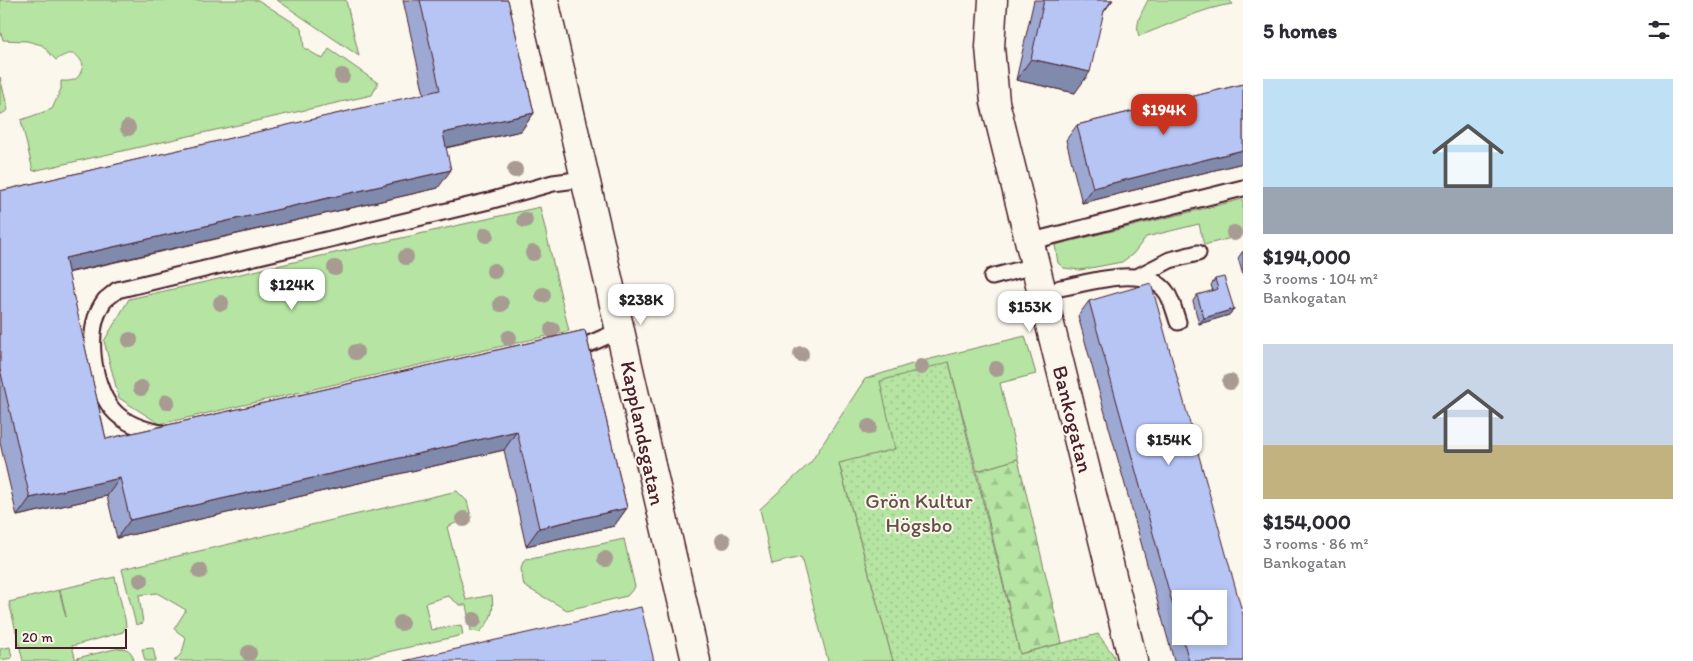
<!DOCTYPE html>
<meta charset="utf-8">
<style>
:root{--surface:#fff;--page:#f2f2f3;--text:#2b2b33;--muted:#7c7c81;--accent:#c8321e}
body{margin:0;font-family:Itim,sans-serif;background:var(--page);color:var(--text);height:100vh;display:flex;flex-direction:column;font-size:19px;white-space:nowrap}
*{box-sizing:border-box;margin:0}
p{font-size:16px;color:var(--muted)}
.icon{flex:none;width:28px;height:28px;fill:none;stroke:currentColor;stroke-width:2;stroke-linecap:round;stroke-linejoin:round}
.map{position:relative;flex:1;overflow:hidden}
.sheet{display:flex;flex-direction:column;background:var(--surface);width:450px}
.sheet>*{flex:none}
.buttons{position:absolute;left:1172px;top:590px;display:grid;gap:10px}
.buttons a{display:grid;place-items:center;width:55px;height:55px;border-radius:0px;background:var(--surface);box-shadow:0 2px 8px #0003;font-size:25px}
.scale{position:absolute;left:15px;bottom:12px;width:112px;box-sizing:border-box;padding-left:5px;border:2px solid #4a1f2b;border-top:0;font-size:14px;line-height:18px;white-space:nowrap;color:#4a1f2b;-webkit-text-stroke:4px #fbf7ec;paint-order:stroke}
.price{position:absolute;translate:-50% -42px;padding:0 11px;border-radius:10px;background:#fff;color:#222;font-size:16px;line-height:32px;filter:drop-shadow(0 1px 2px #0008)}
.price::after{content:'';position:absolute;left:50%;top:30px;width:15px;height:11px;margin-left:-8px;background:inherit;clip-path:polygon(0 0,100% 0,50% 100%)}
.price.active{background:var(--accent);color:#fff}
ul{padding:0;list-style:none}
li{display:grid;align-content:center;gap:10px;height:265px;padding:0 20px}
li span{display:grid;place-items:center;height:155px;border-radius:0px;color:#555}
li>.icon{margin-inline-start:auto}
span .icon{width:90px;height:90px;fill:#fffc;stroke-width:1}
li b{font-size:21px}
h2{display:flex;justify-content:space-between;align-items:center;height:60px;padding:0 20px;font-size:21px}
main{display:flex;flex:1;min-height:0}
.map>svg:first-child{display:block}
.green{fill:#b5e4a3;stroke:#808267}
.forest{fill:url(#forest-firs);stroke:#808267}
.garden{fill:url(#garden-dots);stroke:#808267}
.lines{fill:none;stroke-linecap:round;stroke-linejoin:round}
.service-casing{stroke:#4a1f2b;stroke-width:19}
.minor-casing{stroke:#4a1f2b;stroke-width:31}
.service{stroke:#fbf7ec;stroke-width:15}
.minor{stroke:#fbf7ec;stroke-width:28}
.tree{fill:#a89b92}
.wall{fill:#9da9d3;stroke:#4a1f2b;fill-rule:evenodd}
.shaded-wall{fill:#808aac;stroke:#4a1f2b}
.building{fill:#b7c5f5;stroke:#4a1f2b}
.labels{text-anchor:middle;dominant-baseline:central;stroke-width:4;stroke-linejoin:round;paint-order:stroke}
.street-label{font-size:21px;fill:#4a1f2b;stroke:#fbf7ec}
.park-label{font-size:21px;fill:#655049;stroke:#fbf7ec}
</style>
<main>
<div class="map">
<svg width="1243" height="661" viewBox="0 0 1243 661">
<defs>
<pattern id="forest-firs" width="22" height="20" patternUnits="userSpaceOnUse" patternTransform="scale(1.25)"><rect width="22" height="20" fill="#b5e4a3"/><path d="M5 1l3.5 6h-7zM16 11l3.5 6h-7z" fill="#9dc38c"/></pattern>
<pattern id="garden-dots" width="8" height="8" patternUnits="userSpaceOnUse" patternTransform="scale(1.25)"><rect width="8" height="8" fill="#b5e4a3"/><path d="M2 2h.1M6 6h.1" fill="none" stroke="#9dc38c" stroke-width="1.8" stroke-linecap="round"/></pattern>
</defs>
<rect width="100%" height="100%" fill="#fbf7ec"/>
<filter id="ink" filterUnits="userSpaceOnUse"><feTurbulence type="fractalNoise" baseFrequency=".02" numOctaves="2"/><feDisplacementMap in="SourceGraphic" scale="10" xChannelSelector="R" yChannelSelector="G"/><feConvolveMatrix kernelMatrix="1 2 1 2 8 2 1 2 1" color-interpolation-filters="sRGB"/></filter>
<g filter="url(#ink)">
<path class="green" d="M0,0H258L302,28L304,48L323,59L329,49L378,83L372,95L33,171L21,120L52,109L61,89V81C76,82 80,78 83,65C77,50 68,52 56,60L42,45L27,41L3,40L0,30Z
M277,0H346L359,56Z
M1148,0H1229L1233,4C1204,7 1167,26 1139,36C1134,24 1143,10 1148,0Z
M0,77L8,110L0,115Z
M1243,199V235L1204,245L1199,224L1146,237L1133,254L1122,262L1080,270L1064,268L1058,263L1055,245Z
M540,207L569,331L160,424L119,398L104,341L129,299Z
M1025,336L1036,374L1000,383L1018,459L977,471L949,362L895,449L839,464L893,661H828L801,557L772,564L760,509L811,462L865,379L918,362Z
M457,491L467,501L471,516L447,527L466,600L492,595C494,612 492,619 480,632L471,631L466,605H460L448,596L425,603L431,630L461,625L463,635L347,661H174L182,653L186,638L174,629L186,610L157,593L139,595L143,623L136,625L122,569Z
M624,539L635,587L627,596L567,610L524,586L521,569L523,562L526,560Z
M115,577L125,619L126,626L123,632L72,646L76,661H23L9,602L59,590L66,617L60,589Z
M10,647L12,658L0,660V649Z
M119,648C129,648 132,652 134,661H78L77,658Z
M153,648L156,661H145L142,649Z"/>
<path class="forest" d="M1018,459L1062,643L1020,654L977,471Z"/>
<path class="garden" d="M949,362L1020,654L1098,634L1114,656L1115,661H893L839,463L895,449L880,381Z"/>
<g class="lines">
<g class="service-casing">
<path id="service" d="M1028,242L1243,188
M992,277L1034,266
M1137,277L1170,260L1198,253
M1060,288C1089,283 1147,263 1167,293C1172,301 1175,313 1178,322
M570,347L589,344L621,330
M167,434C147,431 125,425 112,409C92,384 84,327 105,300C108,297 113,294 117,290L489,201L553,183L584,179"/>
</g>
<g class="minor-casing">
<path id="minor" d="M544,0L696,661
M993,0L990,47L995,102L1133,661"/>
</g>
<use href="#service" class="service"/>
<use href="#minor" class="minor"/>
</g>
<g class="tree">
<circle cx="342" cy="76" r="8"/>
<circle cx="128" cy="128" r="8"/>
<circle cx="515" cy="170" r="8"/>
<circle cx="525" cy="220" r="8"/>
<circle cx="1234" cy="233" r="8"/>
<circle cx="486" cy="235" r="8"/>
<circle cx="533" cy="253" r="8"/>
<circle cx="406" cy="257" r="8"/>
<circle cx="335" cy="268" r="8"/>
<circle cx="494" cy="271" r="8"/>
<circle cx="543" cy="295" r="8"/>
<circle cx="221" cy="303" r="8"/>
<circle cx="501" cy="304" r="8"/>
<circle cx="552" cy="330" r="8"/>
<circle cx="509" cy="338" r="8"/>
<circle cx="130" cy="340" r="8"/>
<circle cx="356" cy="352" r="8"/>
<circle cx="801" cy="354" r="8"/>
<circle cx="921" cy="367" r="8"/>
<circle cx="996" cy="369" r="8"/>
<circle cx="1230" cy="382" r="8"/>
<circle cx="141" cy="388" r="8"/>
<circle cx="167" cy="402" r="8"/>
<circle cx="869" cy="427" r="8"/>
<circle cx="464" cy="519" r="8"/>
<circle cx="723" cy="541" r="8"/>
<circle cx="605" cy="559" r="8"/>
<circle cx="200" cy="571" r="8"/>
<circle cx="141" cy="580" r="8"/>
<circle cx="474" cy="620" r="8"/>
<circle cx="401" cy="623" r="8"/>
<circle cx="249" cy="653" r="8"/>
</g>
<path class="wall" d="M403,0H508L534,113L521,131L446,148L438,188L68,273L106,439L585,330L627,508L614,526L526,546L504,450L117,538L107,496L17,516L0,443V191L424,94Z
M1034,0H1113L1103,13L1075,93L1016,80Z
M1243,84V163L1082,203L1066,140L1077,125Z
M1243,251V275L1238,258Z
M1215,279L1234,309L1229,315L1199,324L1193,301L1197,295L1213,291L1211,285Z
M1089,301L1243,661H1174L1078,316ZM1181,599L1219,636H1181Z"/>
<path class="shaded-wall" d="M1031,59L1090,72L1075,93L1016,80Z
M534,113L521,131L430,151L443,133Z
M1243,150V163L1082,203L1093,188Z
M451,170L438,188L52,276L65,258Z
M1234,309L1229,315L1199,324L1204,318Z
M517,431L504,450L117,538L130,520Z
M120,478L107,496L17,516L30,498Z
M627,508L614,526L526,546L539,528Z"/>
<path class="building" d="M420,0H508L534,113L443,133L451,170L65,258L106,439L585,330L627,508L539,528L517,431L130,520L120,478L30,498L0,369V191L440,90Z
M1044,0H1112L1104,11L1090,72L1031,59Z
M1243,84V150L1093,188L1077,125Z
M1224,277L1234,309L1204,318L1197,295L1218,289L1215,279Z
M1151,283L1243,615V661H1189L1182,636H1219V599H1181V635L1089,301Z
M641,607L654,661H404Z"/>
</g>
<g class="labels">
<g class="street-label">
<text transform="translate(1073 419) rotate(76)">Bankogatan</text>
<text transform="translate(643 433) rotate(78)">Kapplandsgatan</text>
</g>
<g class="park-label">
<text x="919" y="500">Grön Kultur<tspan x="919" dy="24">Högsbo</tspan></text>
</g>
</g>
</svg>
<div class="buttons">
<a><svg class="icon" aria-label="locate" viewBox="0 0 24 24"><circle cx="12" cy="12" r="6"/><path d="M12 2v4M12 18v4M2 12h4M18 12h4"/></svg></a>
</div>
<div class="scale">20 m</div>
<b class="price active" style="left:1164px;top:136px">$194K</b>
<b class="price" style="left:292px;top:311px">$124K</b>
<b class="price" style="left:641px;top:326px">$238K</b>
<b class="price" style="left:1030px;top:333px">$153K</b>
<b class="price" style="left:1169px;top:466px">$154K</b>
</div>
<section class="sheet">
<h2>5 homes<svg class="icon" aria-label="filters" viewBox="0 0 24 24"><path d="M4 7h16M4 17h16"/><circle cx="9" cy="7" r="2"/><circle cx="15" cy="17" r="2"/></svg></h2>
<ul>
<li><span style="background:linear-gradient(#bfe0f5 70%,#9aa5b1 0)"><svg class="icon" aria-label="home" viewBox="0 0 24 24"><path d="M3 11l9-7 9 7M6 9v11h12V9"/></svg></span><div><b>$194,000</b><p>3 rooms · 104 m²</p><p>Bankogatan</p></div></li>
<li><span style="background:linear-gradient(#c9d6e8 65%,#c2b280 0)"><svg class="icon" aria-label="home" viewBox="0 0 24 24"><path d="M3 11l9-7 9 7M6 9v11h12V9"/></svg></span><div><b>$154,000</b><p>3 rooms · 86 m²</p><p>Bankogatan</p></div></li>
</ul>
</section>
</main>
